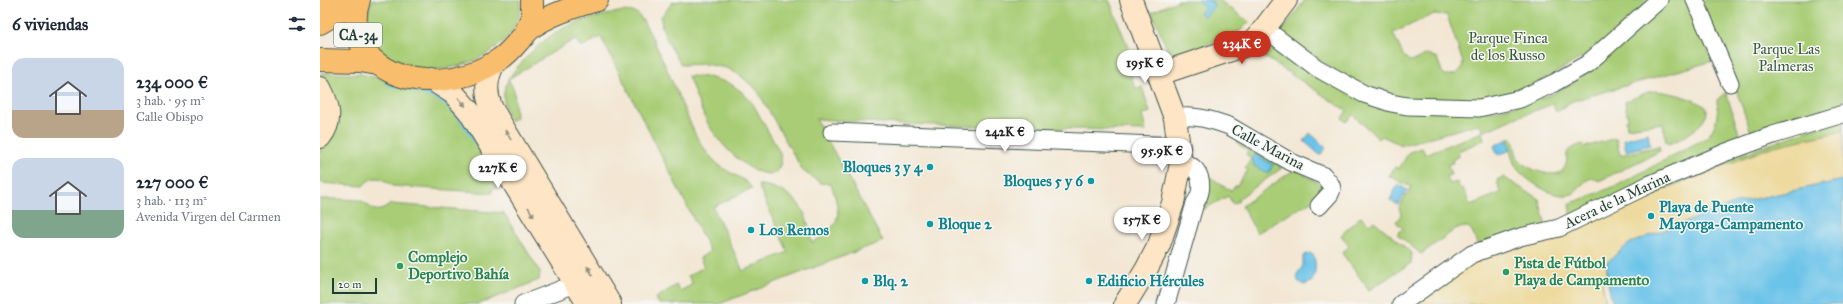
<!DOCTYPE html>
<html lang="es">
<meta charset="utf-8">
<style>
:root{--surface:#fff;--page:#f6f6f7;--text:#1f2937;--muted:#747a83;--accent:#c8321e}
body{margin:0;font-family:"IM FELL Great Primer",serif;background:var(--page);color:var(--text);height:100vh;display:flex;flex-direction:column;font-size:15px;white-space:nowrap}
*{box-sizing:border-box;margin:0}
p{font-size:13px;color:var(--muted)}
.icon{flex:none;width:22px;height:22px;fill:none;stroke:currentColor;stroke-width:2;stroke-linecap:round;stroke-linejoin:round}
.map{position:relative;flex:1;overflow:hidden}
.details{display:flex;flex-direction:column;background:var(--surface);width:320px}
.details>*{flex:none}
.scale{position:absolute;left:12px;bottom:10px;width:45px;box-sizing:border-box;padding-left:4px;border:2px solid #1f3d34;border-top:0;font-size:11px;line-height:14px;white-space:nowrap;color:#1f3d34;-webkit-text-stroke:3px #f6f6f2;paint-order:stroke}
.price{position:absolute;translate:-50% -34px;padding:0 9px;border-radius:14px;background:#fff;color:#222;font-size:13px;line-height:26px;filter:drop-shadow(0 1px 2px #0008)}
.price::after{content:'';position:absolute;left:50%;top:24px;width:12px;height:9px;margin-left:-6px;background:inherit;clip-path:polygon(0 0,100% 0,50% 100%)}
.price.active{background:var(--accent);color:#fff}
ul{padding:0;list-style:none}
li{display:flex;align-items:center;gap:12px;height:100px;padding:0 12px}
li span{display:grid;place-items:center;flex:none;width:112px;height:80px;border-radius:12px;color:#555}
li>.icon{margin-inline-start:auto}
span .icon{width:48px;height:48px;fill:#fffc;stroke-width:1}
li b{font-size:17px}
h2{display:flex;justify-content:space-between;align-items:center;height:48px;padding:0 12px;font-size:17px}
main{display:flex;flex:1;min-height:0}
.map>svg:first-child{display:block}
.green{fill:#a9cd76;stroke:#648555;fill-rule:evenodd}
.sand{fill:#eeda9e;stroke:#868c69}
.water{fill:#6bc3e9;stroke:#45808e}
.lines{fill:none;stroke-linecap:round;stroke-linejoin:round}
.stream{stroke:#6bc3e9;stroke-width:4.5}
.street-casing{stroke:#3f564c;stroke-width:19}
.secondary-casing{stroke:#3f564c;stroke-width:24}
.highway-casing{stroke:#3f564c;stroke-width:24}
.street{stroke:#fff;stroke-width:17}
.secondary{stroke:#fde5c5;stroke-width:22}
.highway{stroke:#f9be6d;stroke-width:22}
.oneway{fill:#8e917c}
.culture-dot{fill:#0f9aa8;stroke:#f6f6f2;stroke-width:1.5}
.leisure-dot{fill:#2e9e5b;stroke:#f6f6f2;stroke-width:1.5}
.labels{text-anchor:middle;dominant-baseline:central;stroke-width:3;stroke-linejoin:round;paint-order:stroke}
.shield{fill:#f6f6f2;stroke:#60746d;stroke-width:1}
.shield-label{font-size:14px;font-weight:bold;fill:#1f3d34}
.park-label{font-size:15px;fill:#3b5a41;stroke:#f6f6f2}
.street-label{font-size:15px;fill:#1f3d34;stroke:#f6f6f2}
.culture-label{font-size:15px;font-weight:bold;fill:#0d838f;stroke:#f6f6f2;text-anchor:start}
.leisure-label{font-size:15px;font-weight:bold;fill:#27864d;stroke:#f6f6f2;text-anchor:start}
</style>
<main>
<section class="details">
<h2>6 viviendas<svg class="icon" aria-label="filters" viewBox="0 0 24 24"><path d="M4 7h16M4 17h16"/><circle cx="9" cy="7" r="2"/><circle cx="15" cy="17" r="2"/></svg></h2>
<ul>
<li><span style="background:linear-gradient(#c9d6e8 65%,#b9a48a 0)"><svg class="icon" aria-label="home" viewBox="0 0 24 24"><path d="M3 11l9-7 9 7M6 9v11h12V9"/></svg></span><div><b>234 000 €</b><p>3 hab. · 95 m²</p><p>Calle Obispo</p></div></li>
<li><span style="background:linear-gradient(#c9d6e8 65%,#7fa58c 0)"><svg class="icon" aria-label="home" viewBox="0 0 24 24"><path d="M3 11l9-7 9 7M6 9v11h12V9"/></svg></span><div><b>227 000 €</b><p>3 hab. · 113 m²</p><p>Avenida Virgen del Carmen</p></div></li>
</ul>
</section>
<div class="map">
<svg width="1523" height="304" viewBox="0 0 1523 304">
<rect width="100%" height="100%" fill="#f6f6f2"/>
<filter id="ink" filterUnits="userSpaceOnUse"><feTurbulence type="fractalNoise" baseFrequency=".025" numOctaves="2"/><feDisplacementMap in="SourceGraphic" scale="8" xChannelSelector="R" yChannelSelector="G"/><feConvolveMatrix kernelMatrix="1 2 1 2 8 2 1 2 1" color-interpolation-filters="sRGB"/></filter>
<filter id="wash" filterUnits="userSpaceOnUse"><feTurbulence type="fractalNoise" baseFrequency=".012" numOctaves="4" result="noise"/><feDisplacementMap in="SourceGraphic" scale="16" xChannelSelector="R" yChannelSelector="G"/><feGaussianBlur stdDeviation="0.9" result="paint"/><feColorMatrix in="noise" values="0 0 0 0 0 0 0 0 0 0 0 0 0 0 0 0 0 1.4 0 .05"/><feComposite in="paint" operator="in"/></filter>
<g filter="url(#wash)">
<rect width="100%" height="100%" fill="#f3e7d4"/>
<path class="green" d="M52,0H201C203,56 113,87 71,60C67,58 61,55 58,52C56,49 54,44 53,41C46,27 46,14 52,0Z
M365,0H789L816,67L809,70L815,88L822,87L830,112L822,115L826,131L580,124L496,119L563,241L399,304H339L336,298L356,285L360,291L373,284L368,276L384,267L380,258L390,251L281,37L261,47L255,39L188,79L194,90L196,117L190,121C178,94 184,81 203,61C225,37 244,24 277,17C288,15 305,8 316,13C329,19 367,121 379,141C387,154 398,167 413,174C421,178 426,181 432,188L393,207L423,271L468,252L438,185C446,185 452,187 459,190C485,202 487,218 492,243C522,224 522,217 511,184L501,183L483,171L437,90L421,76L407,68L384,64L361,65C353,50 341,35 341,17L353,2Z
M859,0H880L879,1L885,8L895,5L889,0H899L929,22L920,31L851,59L832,12Z
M985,0H1330L1283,45L1208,89L1167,100L1090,99L1070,96L1022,76L961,32ZM1114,14L1127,15L1143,63C1141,73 1135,76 1125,75L1122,72L1117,58L1107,54L1095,60L1089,61L1083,55L1073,33Z
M1347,0H1366L1393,61L1252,101L1236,112L1233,104L1192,119L1163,132L1161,126L1158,124L1101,140L1081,145L1062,136L1059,139L1033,115L1026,122L1022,118L1027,111L948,59L934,55L947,47L952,41L1034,94L1176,111L1230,95L1253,83L1278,64Z
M1381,0H1523V109L1432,135L1407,64Z
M0,73L41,74L86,85L124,97L145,121L182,184L172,189V193L72,186C62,177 53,174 43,186L0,183V147L5,79Z
M368,76L388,77L409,83L422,92L433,104L460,153L461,163L456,173C434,180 403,147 392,130C382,115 375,93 368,76Z
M1335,91C1354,93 1370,97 1386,107C1393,122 1360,141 1348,144V142H1346L1343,123L1307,128L1306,120L1308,119L1305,102L1328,92Z
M1406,92L1421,140L1251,217L1249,204L1298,185L1386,138C1396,128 1399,115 1397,100Z
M1523,118V131L1454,146L1352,186L1293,213L1271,219L1339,184Z
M1162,132L1164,140L1138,151L1139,156L1132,160L1133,163L1128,164L1131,175L1126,176L1130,184L1137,182L1140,189L1143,188L1150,205L1180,193L1177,180L1183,177L1219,199L1226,226L1159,249L1152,231L1148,227L1137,228L1101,254L1077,234L1083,228L1076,222L1081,215L1079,207L1091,187L1069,176L1075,167L1079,169L1089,152L1102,148L1105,154Z
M920,138L962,162L959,167L962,168L918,199L919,201L913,204L908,196L882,210L887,190V175L911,191L915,186H917L928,170L925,168L931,159L926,154L928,151L917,143ZM935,154L953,165L948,174L934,161Z
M1192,138C1195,145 1195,154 1200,161C1207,169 1236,180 1243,170C1253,156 1237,151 1263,144L1264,147L1296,138L1300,155L1339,146L1340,151L1279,181C1265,172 1262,190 1252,194C1236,200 1210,183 1199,171C1192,163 1190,150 1188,139Z
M975,169L1002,185L1005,193L937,233L922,206Z
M0,199C12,199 26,199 38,200C53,203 51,219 71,204L184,213L220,272L219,280L159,304H0Z
M1041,216L1049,224L1054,221L1092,253L1091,263L1049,290L1022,253L1029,246L1021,235Z"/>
<path class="sand" d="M1523,131V180L1416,203L1287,262V281L1282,282L1286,304H1088L1140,267L1271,219L1293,213L1352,186L1454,146Z"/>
<path class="water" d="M880,0H889L895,5L885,17L880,13L885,7L878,1Z
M990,133L1006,148L1000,155L984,141Z
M1328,133L1330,145L1306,151L1304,139Z
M1188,139L1191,150L1178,155L1174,146Z
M935,154L953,165L948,174L933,165L934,162L931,159Z
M1523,180V304H1293L1287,281V262L1310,243L1416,203Z
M1078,184L1087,190L1078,205L1070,200Z
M990,253L994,256C996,264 996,276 991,282L984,285L978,281L977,274L983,266V256Z"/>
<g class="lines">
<path class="stream" d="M69,84L79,86
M90,88C102,92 114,95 124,102C145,117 163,155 177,178"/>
</g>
</g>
<g filter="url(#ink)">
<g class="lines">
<g class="street-casing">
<path id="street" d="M1375,0L1410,83
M944,28L997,68L1044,94L1071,103L1087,106L1159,108L1200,99L1234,83L1267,64L1339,0
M855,118C873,114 892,120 909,126L971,162L1004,176L1011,185L1012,189L1010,194L999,206
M512,132L860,146
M203,304L255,284
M846,304L875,203C886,188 881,164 861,163
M1081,304L1152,254L1200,237L1239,228L1328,185L1404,153L1453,135L1523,114"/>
</g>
<g class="secondary-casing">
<path id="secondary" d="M174,63C166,78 165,94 172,109L290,304
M839,74L923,46L934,41L940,34L966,0
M111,79L133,93L149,111L268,304
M0,88C9,105 13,121 0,137
M805,304L826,270L839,245L853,203L861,163L855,118L811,0"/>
</g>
<g class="highway-casing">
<path id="highway" d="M39,0C32,20 36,44 52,59C87,91 144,83 180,59C194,50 202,34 215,25C234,13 256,6 277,0
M0,5L8,0
M0,23L24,9L34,0
M204,36L212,17V0
M0,60L40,61L58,64"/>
</g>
<use href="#street" class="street"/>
<use href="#secondary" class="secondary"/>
<use href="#highway" class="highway"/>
</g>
<defs><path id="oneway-solid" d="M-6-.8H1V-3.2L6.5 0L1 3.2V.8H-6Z"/></defs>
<g class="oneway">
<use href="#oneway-solid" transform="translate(142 102) rotate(49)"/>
<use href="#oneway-solid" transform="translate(188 135) rotate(-121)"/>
<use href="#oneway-solid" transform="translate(211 212) rotate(59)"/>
<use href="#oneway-solid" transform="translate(270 271) rotate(-121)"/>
</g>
</g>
<g class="culture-dot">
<circle cx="610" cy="167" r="4"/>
<circle cx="771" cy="181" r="4"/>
<circle cx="1331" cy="216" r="4"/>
<circle cx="610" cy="224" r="4"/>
<circle cx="431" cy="230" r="4"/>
<circle cx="545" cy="281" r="4"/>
<circle cx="769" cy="281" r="4"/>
</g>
<g class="leisure-dot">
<circle cx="80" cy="266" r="4"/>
<circle cx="1186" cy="272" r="4"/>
</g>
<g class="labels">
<rect class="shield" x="14" y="23" width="48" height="24" rx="3"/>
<g class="shield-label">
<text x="38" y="35">CA-34</text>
</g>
<g class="park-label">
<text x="1188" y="38">Parque Finca<tspan x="1188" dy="17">de los Russo</tspan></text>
<text x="1466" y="49">Parque Las<tspan x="1466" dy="17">Palmeras</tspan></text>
</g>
<g class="street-label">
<text transform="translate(948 147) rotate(28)">Calle Marina</text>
<text transform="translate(1297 200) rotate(-25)">Acera de la Marina</text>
</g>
<g class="culture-label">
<text x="602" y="167" text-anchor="end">Bloques 3 y 4</text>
<text x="763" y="181" text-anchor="end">Bloques 5 y 6</text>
<text x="1339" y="207">Playa de Puente<tspan x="1339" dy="17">Mayorga-Campamento</tspan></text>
<text x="618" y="224">Bloque 2</text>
<text x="439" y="230">Los Remos</text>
<text x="553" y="281">Blq. 2</text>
<text x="777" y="281">Edificio Hércules</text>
</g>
<g class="leisure-label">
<text x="88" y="257">Complejo<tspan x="88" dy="17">Deportivo Bahía</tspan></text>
<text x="1194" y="263">Pista de Fútbol<tspan x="1194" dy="17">Playa de Campamento</tspan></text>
</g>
</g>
</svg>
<div class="scale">20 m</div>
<b class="price active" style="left:922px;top:65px">234K €</b>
<b class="price" style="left:825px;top:84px">195K €</b>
<b class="price" style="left:685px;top:153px">242K €</b>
<b class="price" style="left:842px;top:172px">95.9K €</b>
<b class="price" style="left:178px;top:189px">227K €</b>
<b class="price" style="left:822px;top:241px">157K €</b>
</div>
</main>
